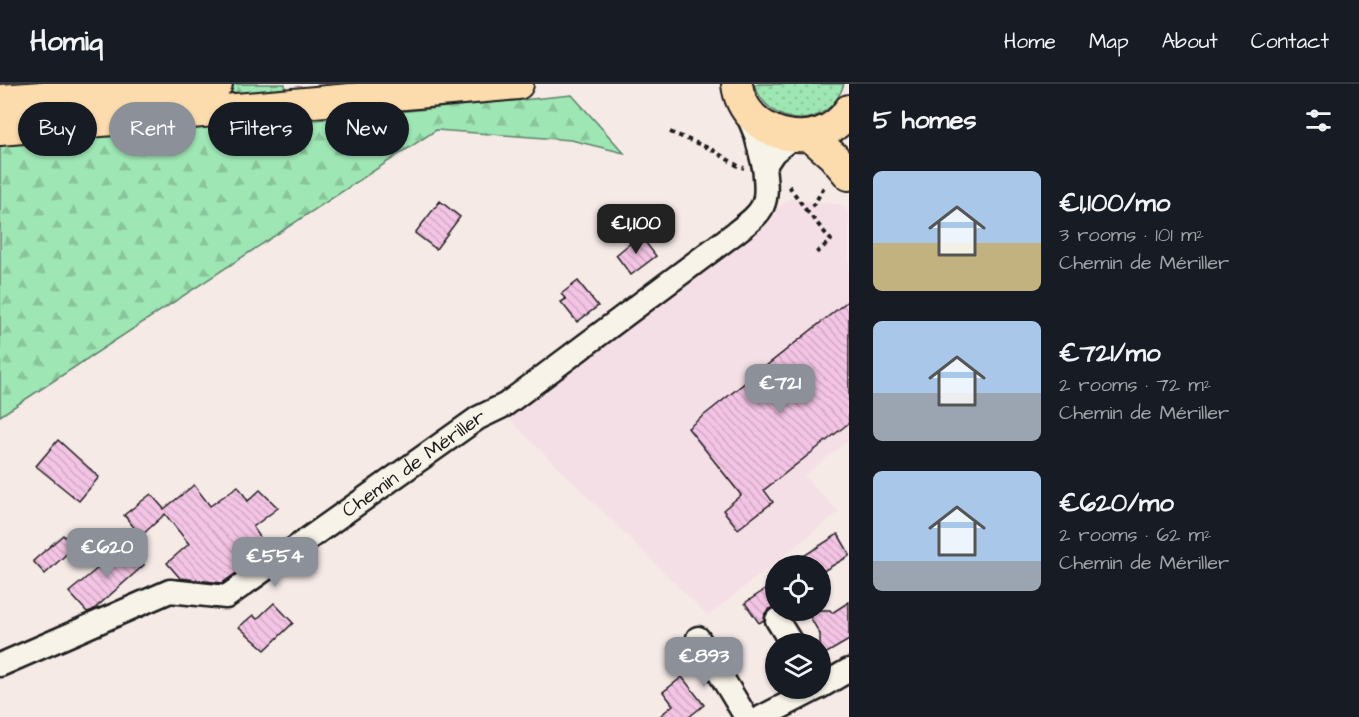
<!DOCTYPE html>
<meta charset="utf-8">
<style>
:root{--surface:#171b24;--page:#242831;--text:#f1f3f6;--muted:#9ea1a6;--line:#363941;--accent:#8c9099}
body{margin:0;font-family:"Architects Daughter",sans-serif;background:var(--page);color:var(--text);height:100vh;display:flex;flex-direction:column;font-size:22px;white-space:nowrap}
*{box-sizing:border-box;margin:0}
p{font-size:20px;color:var(--muted)}
.icon{flex:none;width:33px;height:33px;fill:none;stroke:currentColor;stroke-width:2;stroke-linecap:round;stroke-linejoin:round}
.map{position:relative;flex:1;overflow:hidden}
.side{display:flex;flex-direction:column;background:var(--surface);width:510px}
.side>*{flex:none}
.banner{position:absolute;left:18px;top:18px;width:570px;height:54px;display:flex;gap:12px}
.fabs{position:absolute;left:765px;top:471px;display:grid;gap:12px}
.fabs a{display:grid;place-items:center;width:66px;height:66px;border-radius:50%;background:var(--surface);box-shadow:0 2px 4px #0004;font-size:30px}
.price{position:absolute;translate:-50% -51px;padding:0 14px;border-radius:12px;background:var(--accent);color:#fff;font-size:20px;line-height:39px;filter:drop-shadow(0 2px 3px #0008)}
.price::after{content:'';position:absolute;left:50%;top:36px;width:18px;height:14px;margin-left:-9px;background:inherit;clip-path:polygon(0 0,100% 0,50% 100%)}
.price.selected{background:#222;color:#fff}
ul{padding:0;list-style:none}
li{display:flex;align-items:center;gap:18px;height:150px;padding:0 24px}
li span{display:grid;place-items:center;flex:none;width:168px;height:120px;border-radius:9px;color:#555}
li>.icon{margin-inline-start:auto}
span .icon{width:72px;height:72px;fill:#fffc;stroke-width:1}
li b{font-size:26px}
h2{display:flex;justify-content:space-between;align-items:center;height:72px;padding:0 24px;font-size:26px}
.tag{padding:0 21px;border-radius:27px;background:var(--surface);box-shadow:0 2px 4px #0004;font-size:21px;line-height:54px}
.tag.selected{background:var(--accent);color:#fff}
header{display:flex;align-items:center;gap:36px;box-sizing:border-box;height:84px;padding:0 30px;background:var(--surface);border-bottom:2px solid var(--line)}
header strong{font-size:28px}
nav{display:flex;gap:33px;margin-inline-start:auto;font-size:21px}
main{display:flex;flex:1;min-height:0}
.map>svg:first-child{display:block}
.built{fill:#f5dfe6}
.grass{fill:url(#grass-dots);stroke:#5d8168;stroke-width:1.5}
.forest{fill:url(#forest-firs);stroke:#5d8168;stroke-width:1.5}
.building{fill:url(#building-back-hatch);stroke:#1c1c1c;stroke-width:1.5}
.lines{fill:none;stroke-linecap:round;stroke-linejoin:round}
.minor-casing{stroke:#1c1c1c;stroke-width:27}
.major-casing{stroke:#1c1c1c;stroke-width:34}
.path{stroke:#1c1c1c;stroke-width:4;stroke-dasharray:4.5 4.5;stroke-linecap:butt}
.minor{stroke:#f7f3e8;stroke-width:22}
.major{stroke:#fcdcac;stroke-width:30}
.labels{text-anchor:middle;dominant-baseline:central;stroke-width:4.5;stroke-linejoin:round;paint-order:stroke}
.street-label{font-size:20px;fill:#1c1c1c;stroke:#f7f3e8}
</style>
<header>
<strong>Homiq</strong>
<nav><a>Home</a><a>Map</a><a>About</a><a>Contact</a></nav>
</header>
<main>
<div class="map">
<svg width="849" height="633" viewBox="0 0 849 633">
<defs>
<pattern id="grass-dots" width="8" height="8" patternUnits="userSpaceOnUse" patternTransform="scale(1.5)"><rect width="8" height="8" fill="#9ee6b4"/><path d="M2 2h.1M6 6h.1" fill="none" stroke="#88c59a" stroke-width="1.8" stroke-linecap="round"/></pattern>
<pattern id="forest-firs" width="22" height="20" patternUnits="userSpaceOnUse" patternTransform="scale(1.5)"><rect width="22" height="20" fill="#9ee6b4"/><path d="M5 1l3.5 6h-7zM16 11l3.5 6h-7z" fill="#88c59a"/></pattern>
<pattern id="building-back-hatch" width="6" height="6" patternUnits="userSpaceOnUse" patternTransform="scale(1.5)"><rect width="6" height="6" fill="#f4c4e5"/><path d="M-1 5l2 2M0 0l6 6M5-1l2 2" fill="none" stroke="#d1a8c4"/></pattern>
</defs>
<rect width="100%" height="100%" fill="#f6eae7"/>
<filter id="ink" filterUnits="userSpaceOnUse"><feTurbulence type="fractalNoise" baseFrequency=".0167" numOctaves="2"/><feDisplacementMap in="SourceGraphic" scale="12" xChannelSelector="R" yChannelSelector="G"/><feConvolveMatrix kernelMatrix="1 2 1 2 8 2 1 2 1" color-interpolation-filters="sRGB"/></filter>
<g filter="url(#ink)">
<path class="built" d="M789,115L843,121L849,130V356L804,392L839,428L708,532L507,333Z"/>
<path class="grass" d="M754,0H844C829,47 770,46 754,0Z"/>
<path class="forest" d="M0,0H285V39L572,11L624,69L571,56L436,46L0,332Z"/>
<path class="building" d="M440,117L460,133L436,165L415,149Z
M640,151L656,172L631,191L616,171Z
M578,197L598,222L577,238L561,218L566,215L561,210Z
M849,216V339L764,406L773,418L738,445L723,426L741,411L688,344Z
M58,356L99,393L79,417L36,382Z
M194,401L210,422L238,402L248,417L260,406L278,424L253,443L269,466L222,499L180,494L167,479L189,460L165,430L141,452L124,431L151,410L164,425Z
M838,450L849,469V472L820,489V482H788Z
M63,451L74,463L45,490L33,477Z
M127,460L144,481L93,526L87,528L69,508Z
M766,505L776,523L769,525L765,529L764,536L759,539L745,519Z
M849,518V556L820,573V550L806,526H830L832,529Z
M274,519L293,539L265,566L239,543L253,531L257,535Z
M682,593L704,621L689,633H659L673,621L663,608Z"/>
<g class="lines">
<g class="minor-casing">
<g id="minor">
<path d="M746,27L756,51L764,83L774,68L793,53"/>
<path d="M777,536L792,560"/>
<path d="M698,554L746,633"/>
<path id="s1" d="M0,581L170,507L226,513L478,334L505,321L735,149C765,126 769,122 764,83"/>
<path d="M820,603L849,586"/>
<path d="M762,633L818,604"/>
</g>
</g>
<g class="major-casing">
<path id="major" d="M737,0C743,54 820,72 849,26
M0,16L217,0
M0,46L518,0
M810,52L833,72L849,91"/>
</g>
<path class="path" d="M670,48L711,65L738,82L744,84
M789,102L806,126L815,119L825,101
M806,126L831,156L815,170"/>
<use href="#minor" class="minor"/>
<use href="#major" class="major"/>
</g>
</g>
<g class="labels">
<g class="street-label">
<text stroke="none"><textPath href="#s1" startOffset="472">Chemin de Mériller</textPath></text>
</g>
</g>
</svg>
<div class="fabs">
<a><svg class="icon" aria-label="locate" viewBox="0 0 24 24"><circle cx="12" cy="12" r="6"/><path d="M12 2v4M12 18v4M2 12h4M18 12h4"/></svg></a>
<a><svg class="icon" aria-label="layers" viewBox="0 0 24 24"><path d="M12 4l9 5-9 5-9-5zM3 14l9 5 9-5"/></svg></a>
</div>
<b class="price selected" style="left:636px;top:171px">€1,100</b>
<b class="price" style="left:780px;top:331px">€721</b>
<b class="price" style="left:107px;top:495px">€620</b>
<b class="price" style="left:275px;top:504px">€554</b>
<b class="price" style="left:704px;top:604px">€893</b>
<div class="banner">
<a class="tag">Buy</a>
<a class="tag selected">Rent</a>
<a class="tag">Filters</a>
<a class="tag">New</a>
</div>
</div>
<section class="side">
<h2>5 homes<svg class="icon" aria-label="filters" viewBox="0 0 24 24"><path d="M4 7h16M4 17h16"/><circle cx="9" cy="7" r="2"/><circle cx="15" cy="17" r="2"/></svg></h2>
<ul>
<li><span style="background:linear-gradient(#a9c7e8 60%,#c2b280 0)"><svg class="icon" aria-label="home" viewBox="0 0 24 24"><path d="M3 11l9-7 9 7M6 9v11h12V9"/></svg></span><div><b>€1,100/mo</b><p>3 rooms · 101 m²</p><p>Chemin de Mériller</p></div></li>
<li><span style="background:linear-gradient(#a9c7e8 60%,#9aa5b1 0)"><svg class="icon" aria-label="home" viewBox="0 0 24 24"><path d="M3 11l9-7 9 7M6 9v11h12V9"/></svg></span><div><b>€721/mo</b><p>2 rooms · 72 m²</p><p>Chemin de Mériller</p></div></li>
<li><span style="background:linear-gradient(#a9c7e8 75%,#9aa5b1 0)"><svg class="icon" aria-label="home" viewBox="0 0 24 24"><path d="M3 11l9-7 9 7M6 9v11h12V9"/></svg></span><div><b>€620/mo</b><p>2 rooms · 62 m²</p><p>Chemin de Mériller</p></div></li>
</ul>
</section>
</main>
